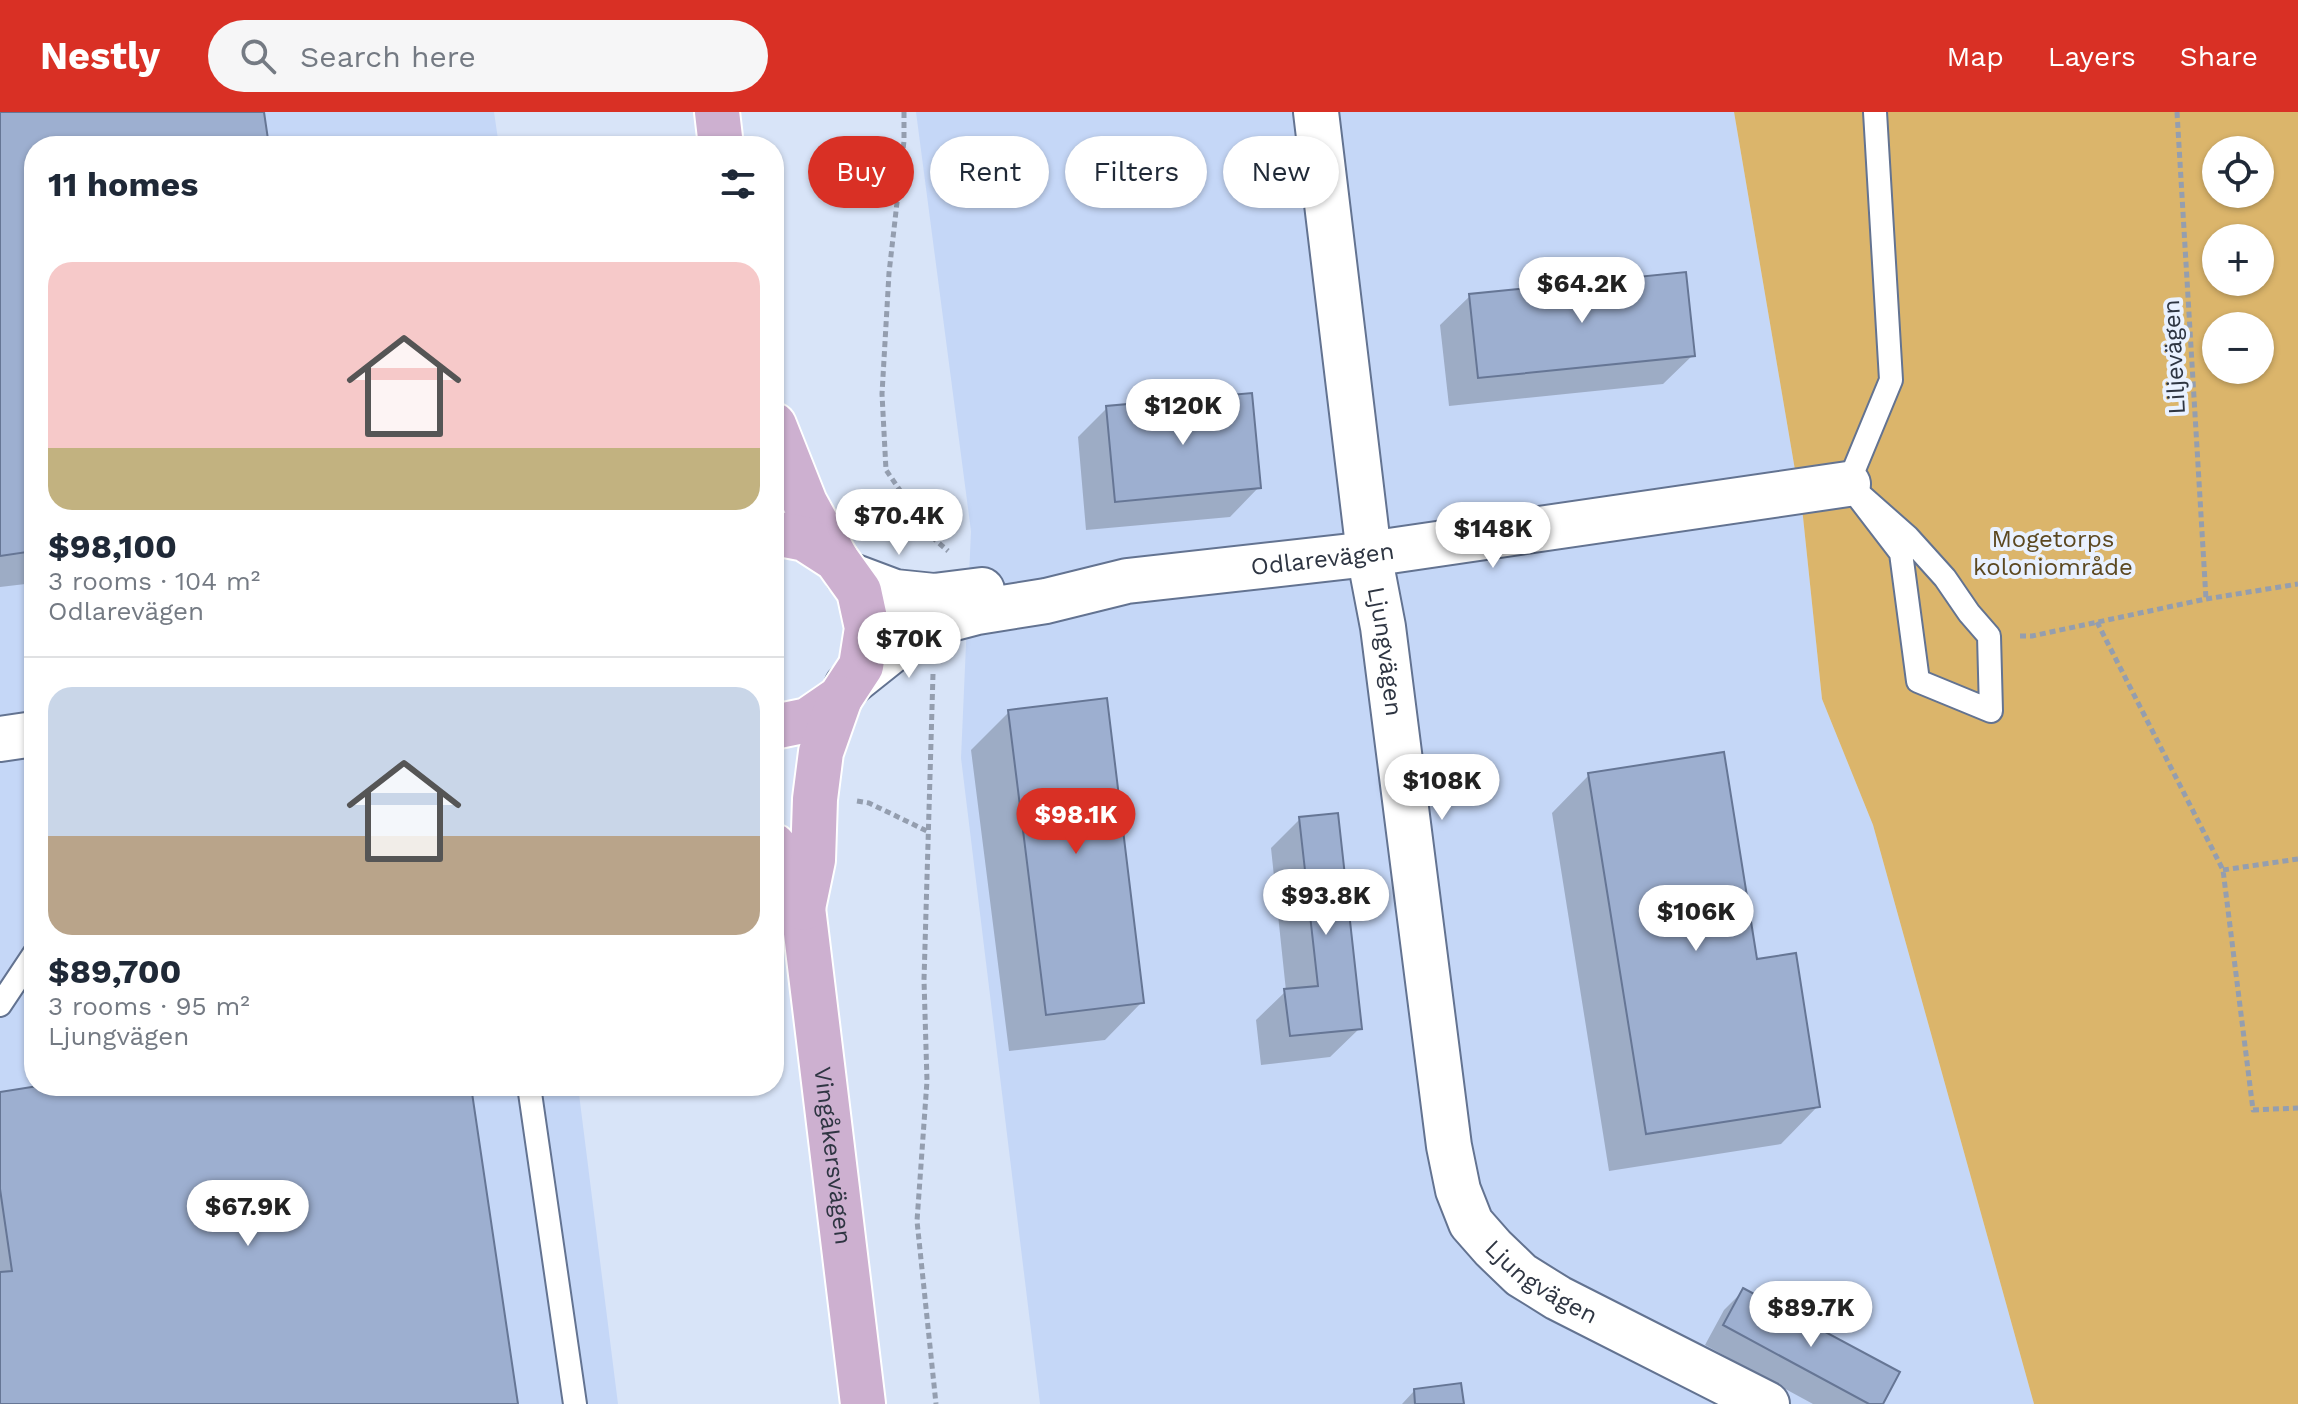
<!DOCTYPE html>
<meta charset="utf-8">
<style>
:root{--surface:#fff;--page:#f6f6f7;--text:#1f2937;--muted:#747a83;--line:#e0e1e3;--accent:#d93025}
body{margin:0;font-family:"Work Sans",sans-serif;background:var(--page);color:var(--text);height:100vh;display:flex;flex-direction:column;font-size:30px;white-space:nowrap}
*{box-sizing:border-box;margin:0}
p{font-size:26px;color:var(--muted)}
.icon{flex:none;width:44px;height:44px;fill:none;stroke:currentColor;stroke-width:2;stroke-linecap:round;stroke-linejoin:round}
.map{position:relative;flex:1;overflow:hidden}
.drawer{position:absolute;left:24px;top:24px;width:760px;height:960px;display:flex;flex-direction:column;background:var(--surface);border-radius:32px;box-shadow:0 2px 6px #0004}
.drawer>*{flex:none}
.hud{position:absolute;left:808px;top:24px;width:760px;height:72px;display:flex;gap:16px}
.controls{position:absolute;left:2202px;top:24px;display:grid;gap:16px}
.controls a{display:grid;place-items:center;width:72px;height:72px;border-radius:50%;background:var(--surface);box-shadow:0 2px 6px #0004;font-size:40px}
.price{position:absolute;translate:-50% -68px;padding:0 18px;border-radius:28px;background:#fff;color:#222;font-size:26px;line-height:52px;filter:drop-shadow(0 2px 4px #0008)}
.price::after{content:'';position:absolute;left:50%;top:48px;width:24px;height:18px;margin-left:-12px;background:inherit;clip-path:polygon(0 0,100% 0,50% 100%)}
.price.on{background:var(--accent);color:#fff}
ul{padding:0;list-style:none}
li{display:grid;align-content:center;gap:16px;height:424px;padding:0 24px}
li+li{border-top:2px solid var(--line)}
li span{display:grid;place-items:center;height:248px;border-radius:24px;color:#555}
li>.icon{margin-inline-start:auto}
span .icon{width:144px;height:144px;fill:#fffc;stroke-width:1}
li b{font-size:34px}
h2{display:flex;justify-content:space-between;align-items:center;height:96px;padding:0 24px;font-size:34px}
.tag{padding:0 28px;border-radius:36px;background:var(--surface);box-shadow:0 2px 6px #0004;font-size:28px;line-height:72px}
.tag.on{background:var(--accent);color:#fff}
header{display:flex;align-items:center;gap:48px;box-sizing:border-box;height:112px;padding:0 40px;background:var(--accent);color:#fff}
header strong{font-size:38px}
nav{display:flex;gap:44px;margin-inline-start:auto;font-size:28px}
.search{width:560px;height:72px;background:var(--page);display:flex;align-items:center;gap:20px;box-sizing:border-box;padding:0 28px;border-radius:44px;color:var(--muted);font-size:30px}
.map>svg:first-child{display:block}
.built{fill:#c5d7f7}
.green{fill:#dbb56b;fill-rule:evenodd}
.shadow{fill:#0003}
.building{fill:#9dafd0;stroke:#667695;stroke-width:2}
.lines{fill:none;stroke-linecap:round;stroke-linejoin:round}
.lane-casing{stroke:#637391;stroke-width:26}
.street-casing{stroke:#637391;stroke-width:48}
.primary-casing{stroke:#fff;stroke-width:48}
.path{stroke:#949eaf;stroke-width:5;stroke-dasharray:6 4;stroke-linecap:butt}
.lane{stroke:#fff;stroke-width:22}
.street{stroke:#fff;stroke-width:44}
.primary{stroke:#cdb0d0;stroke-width:44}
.labels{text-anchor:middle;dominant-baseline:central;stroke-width:8;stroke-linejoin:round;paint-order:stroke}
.street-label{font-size:24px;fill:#2e3542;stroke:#e9f1ff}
.park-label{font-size:24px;fill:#5c4820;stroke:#e9f1ff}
</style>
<header>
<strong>Nestly</strong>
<div class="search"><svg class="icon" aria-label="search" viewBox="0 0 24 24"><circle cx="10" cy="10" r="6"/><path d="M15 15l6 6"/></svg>Search here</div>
<nav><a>Map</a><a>Layers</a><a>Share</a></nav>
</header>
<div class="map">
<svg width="2298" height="1292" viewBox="0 0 2298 1292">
<rect width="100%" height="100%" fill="#d8e4f8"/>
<path class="built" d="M0,0H494L499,34H34V974H578L618,1292H0Z
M916,0H1734L1803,405L1822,587L1873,713L2034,1292H1040L961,646L971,419Z"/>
<path class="green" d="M1734,0H2298V1292H2034L1873,713L1822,587L1803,405ZM2216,38H2260V82H2216ZM2216,126H2260V170H2216ZM2216,214H2260V258H2216Z"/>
<path class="shadow" d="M0,0H262L267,34H34V471L0,475Z
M1470,184L1693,243L1663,272L1449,294L1440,213Z
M1107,296L1259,375L1230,405L1086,418L1078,325Z
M1009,600L1142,890L1105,928L1009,939L971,638Z
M1589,663L1755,849L1818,994L1781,1032L1609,1059L1552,701Z
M1300,707L1360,916L1330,945L1261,953L1256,908L1286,879L1271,736Z
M52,974H469L516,1292H0V982Z
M1744,1178L1881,1292H1813L1705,1233L1724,1198Z
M1414,1279L1462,1292H1402Z"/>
<path class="building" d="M0,0H264L269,34H34V439L0,444Z
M1686,160L1695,244L1478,266L1469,182Z
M1252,281L1261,376L1115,390L1106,294Z
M1107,586L1144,891L1046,903L1008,598Z
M1724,640L1757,847L1796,841L1820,995L1646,1022L1588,661Z
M1338,701L1362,917L1290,924L1284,877L1318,874L1299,705Z
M38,974H471L518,1292H0V1160L12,1159L0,1077V980Z
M1743,1176L1900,1260L1883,1292H1869L1723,1213Z
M1461,1271L1464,1292H1415L1414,1277Z"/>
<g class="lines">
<g class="lane-casing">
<path id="lane" d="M1848,372L1908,425L1945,466L1969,501L1989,524L1991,599L1918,569L1901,441Z
M1848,372L1891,268L1875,0
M0,893L34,842
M529,974L575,1292"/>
</g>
<g class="street-casing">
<g id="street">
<path id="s1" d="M1316,0L1369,442L1383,515L1449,1034L1458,1078L1471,1111L1493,1136L1521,1163L1558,1186L1767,1292"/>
<path d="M847,462L895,480L934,484L982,478"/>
<path id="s2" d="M847,574L901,531L935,511L977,500L1046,489L1127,469L1369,442L1848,372"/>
<path d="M0,627L34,622"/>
</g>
</g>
<g class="primary-casing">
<g id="primary">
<path d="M717,0L721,34"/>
<path d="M774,313L805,391L836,447"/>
<path d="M774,421L805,427L836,447L859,479L867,516L861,554L840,586L808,608L774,615"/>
<path id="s3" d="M774,734L803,796L863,1292"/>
<path d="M803,796L813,748L815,687L821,640L840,586"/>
</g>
</g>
<path class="path" d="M904,0V29L889,161L882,282L886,358L932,425L948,439
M2177,0L2206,487
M2097,510L2223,758L2253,998L2298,996
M2020,524H2032L2206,487L2298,472
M933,562L924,868L927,969L917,1109L936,1292
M857,689L869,691L929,720
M2223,758L2298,747"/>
<use href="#lane" class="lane"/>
<use href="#street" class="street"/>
<use href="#primary" class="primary"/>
</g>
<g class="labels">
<g class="street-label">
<text transform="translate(2174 245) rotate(-93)">Liljevägen</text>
<text stroke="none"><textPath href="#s2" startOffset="502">Odlarevägen</textPath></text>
<text stroke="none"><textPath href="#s1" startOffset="544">Ljungvägen</textPath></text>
<text stroke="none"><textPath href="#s3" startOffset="318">Vingåkersvägen</textPath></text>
<text stroke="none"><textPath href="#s1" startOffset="1216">Ljungvägen</textPath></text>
</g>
<g class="park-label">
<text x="2053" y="427">Mogetorps<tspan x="2053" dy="28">koloniområde</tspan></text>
</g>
</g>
</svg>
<div class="controls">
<a><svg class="icon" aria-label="locate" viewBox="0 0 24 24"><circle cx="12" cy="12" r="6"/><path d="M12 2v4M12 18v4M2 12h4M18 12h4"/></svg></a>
<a>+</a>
<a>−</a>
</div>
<b class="price" style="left:1582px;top:213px">$64.2K</b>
<b class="price" style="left:1183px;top:335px">$120K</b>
<b class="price" style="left:899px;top:445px">$70.4K</b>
<b class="price" style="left:1493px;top:458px">$148K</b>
<b class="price" style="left:909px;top:568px">$70K</b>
<b class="price" style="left:1442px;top:710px">$108K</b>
<b class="price on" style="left:1076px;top:744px">$98.1K</b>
<b class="price" style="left:1326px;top:825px">$93.8K</b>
<b class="price" style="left:1696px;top:841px">$106K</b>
<b class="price" style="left:248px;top:1136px">$67.9K</b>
<b class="price" style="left:1811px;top:1237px">$89.7K</b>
<div class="hud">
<a class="tag on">Buy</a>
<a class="tag">Rent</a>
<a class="tag">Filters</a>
<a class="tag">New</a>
</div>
<section class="drawer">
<h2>11 homes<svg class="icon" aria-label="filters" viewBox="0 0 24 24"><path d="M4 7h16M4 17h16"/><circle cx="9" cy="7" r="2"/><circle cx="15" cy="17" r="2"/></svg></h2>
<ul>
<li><span style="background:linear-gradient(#f6c9c9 75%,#c2b280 0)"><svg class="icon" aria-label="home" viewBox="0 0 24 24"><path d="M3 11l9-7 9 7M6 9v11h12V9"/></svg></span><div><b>$98,100</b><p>3 rooms · 104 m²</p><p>Odlarevägen</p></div></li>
<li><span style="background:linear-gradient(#c9d6e8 60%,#b9a48a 0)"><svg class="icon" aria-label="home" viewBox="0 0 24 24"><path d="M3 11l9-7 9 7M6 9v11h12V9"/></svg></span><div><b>$89,700</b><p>3 rooms · 95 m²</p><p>Ljungvägen</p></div></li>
</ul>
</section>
</div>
